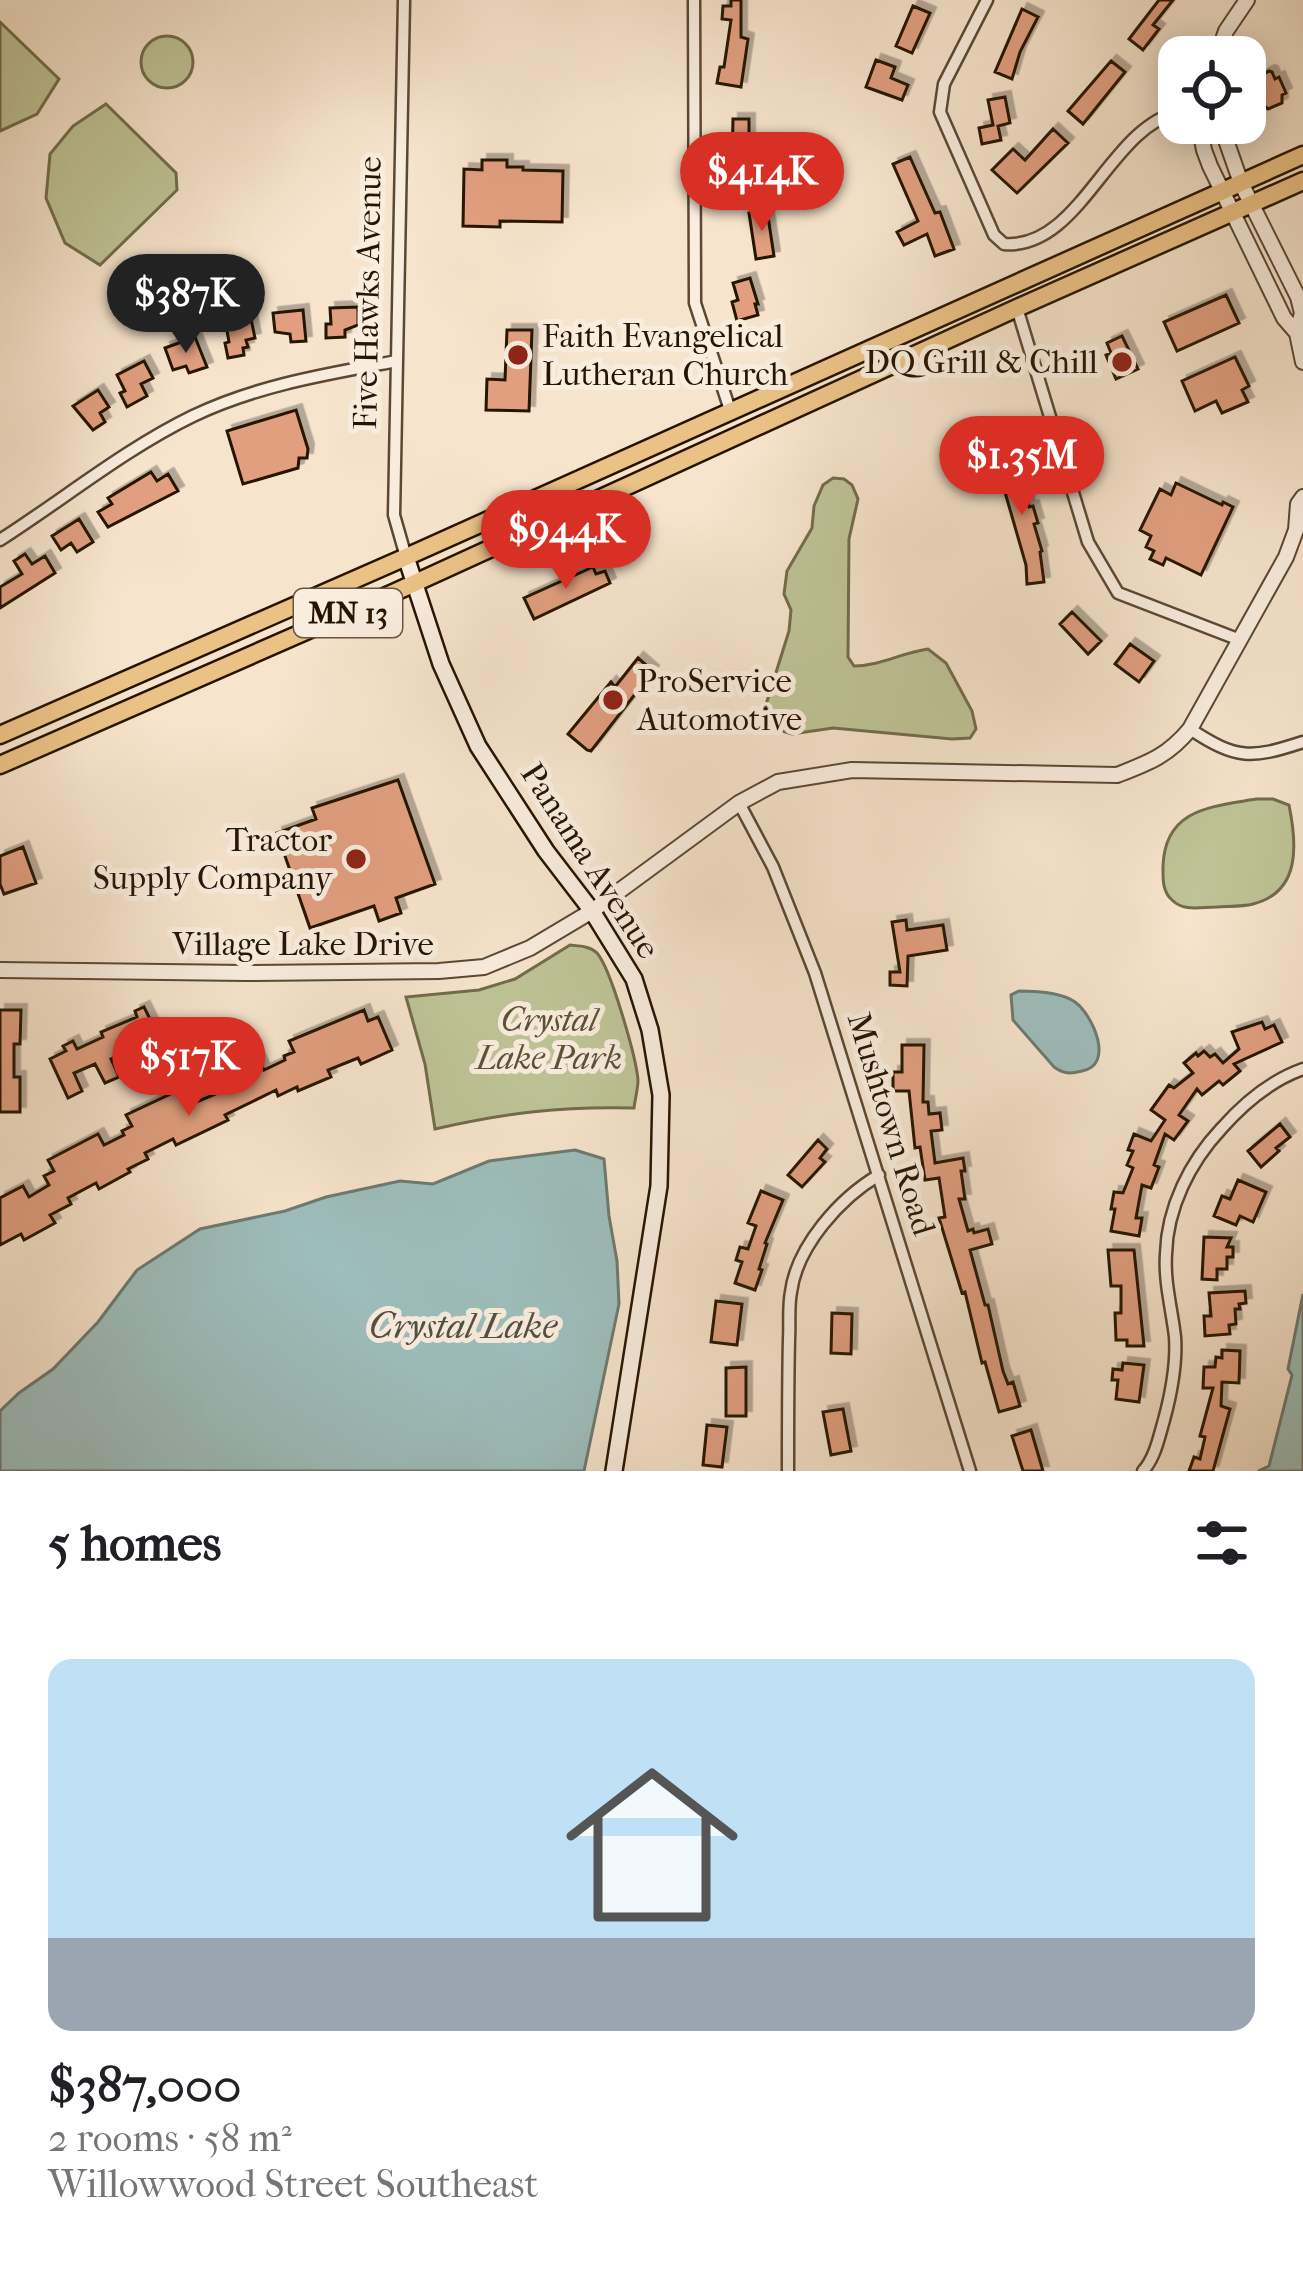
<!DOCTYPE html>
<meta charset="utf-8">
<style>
:root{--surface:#fff;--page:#f6f6f6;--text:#202124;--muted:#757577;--accent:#d93025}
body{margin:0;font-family:"IM FELL French Canon",serif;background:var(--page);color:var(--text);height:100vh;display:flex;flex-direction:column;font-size:45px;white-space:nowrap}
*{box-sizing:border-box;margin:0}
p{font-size:39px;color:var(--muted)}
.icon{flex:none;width:66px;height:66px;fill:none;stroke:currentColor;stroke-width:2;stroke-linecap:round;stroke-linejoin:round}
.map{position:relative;height:1471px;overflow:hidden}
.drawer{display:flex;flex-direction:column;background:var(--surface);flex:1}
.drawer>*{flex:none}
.controls{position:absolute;left:1158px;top:36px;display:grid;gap:24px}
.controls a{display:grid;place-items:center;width:108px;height:108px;border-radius:24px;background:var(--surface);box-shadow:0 6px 30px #0003;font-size:60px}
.price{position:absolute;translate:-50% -102px;padding:0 27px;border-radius:42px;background:var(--accent);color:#fff;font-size:39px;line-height:78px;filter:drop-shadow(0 3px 6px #0008)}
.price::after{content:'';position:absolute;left:50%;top:72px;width:36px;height:27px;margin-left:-18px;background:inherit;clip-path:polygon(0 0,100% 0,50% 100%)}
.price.selected{background:#222;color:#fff}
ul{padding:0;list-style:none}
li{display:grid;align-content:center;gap:24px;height:636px;padding:0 48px}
li span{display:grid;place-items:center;height:372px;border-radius:24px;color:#555}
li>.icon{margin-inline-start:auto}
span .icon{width:216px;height:216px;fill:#fffc;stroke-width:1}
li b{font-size:51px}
h2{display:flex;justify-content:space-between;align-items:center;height:144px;padding:0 48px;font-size:51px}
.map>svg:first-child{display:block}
.green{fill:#bec497;stroke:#726c4c;stroke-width:3}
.water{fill:#9dbebc;stroke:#6e7a71;stroke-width:3}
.building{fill:#e19f80;stroke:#271400;stroke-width:3;filter:url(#shadow)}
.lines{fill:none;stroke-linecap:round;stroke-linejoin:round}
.minor-casing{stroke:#5b4833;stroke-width:15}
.tertiary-casing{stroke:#5b4833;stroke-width:18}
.secondary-casing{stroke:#271400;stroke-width:20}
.primary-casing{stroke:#271400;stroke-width:21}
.minor{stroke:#f9edde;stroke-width:10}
.tertiary{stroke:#f9edde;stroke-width:14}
.secondary{stroke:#f9edde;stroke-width:15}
.primary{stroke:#ebc286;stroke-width:16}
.poi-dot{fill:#8f2418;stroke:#f9edde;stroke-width:4.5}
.labels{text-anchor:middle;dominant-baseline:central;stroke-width:10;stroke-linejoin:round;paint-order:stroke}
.shield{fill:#f9edde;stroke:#665543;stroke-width:3}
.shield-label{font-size:30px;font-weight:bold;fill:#271400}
.street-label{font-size:33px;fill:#271400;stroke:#f9edde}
.poi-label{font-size:33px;fill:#271400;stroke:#f9edde;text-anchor:start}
.park-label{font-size:33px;font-style:italic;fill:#5c5235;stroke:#f9edde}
.water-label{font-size:36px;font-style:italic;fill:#505042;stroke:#f9edde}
</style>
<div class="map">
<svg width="1303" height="1471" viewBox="0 0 1303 1471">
<defs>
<filter id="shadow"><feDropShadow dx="5.5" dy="-5.5" stdDeviation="0" flood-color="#0004"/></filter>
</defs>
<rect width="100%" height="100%" fill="#f6e4cc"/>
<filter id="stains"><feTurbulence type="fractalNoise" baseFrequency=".00167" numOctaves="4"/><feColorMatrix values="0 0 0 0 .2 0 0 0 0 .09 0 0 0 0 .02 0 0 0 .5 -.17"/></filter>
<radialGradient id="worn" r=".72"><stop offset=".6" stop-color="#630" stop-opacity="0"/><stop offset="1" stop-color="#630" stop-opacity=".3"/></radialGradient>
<path class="green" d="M0,22L59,79L37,114L0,131Z
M141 62a26 26 0 1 1 52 0a26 26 0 1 1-52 0Z
M106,104L176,173L177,190L100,265L65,243L46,198L50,154L73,126Z
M833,478L844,479L852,485L858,499L849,539L848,657L854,666C884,665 900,653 928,649L946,663L972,711L976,729L970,738L952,739L833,728L792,734L772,728L764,711L789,631L791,610L784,594L787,571L812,528L814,506L823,485Z
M1256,799H1273L1289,805C1297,844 1301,892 1253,904C1241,907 1228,906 1216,907C1201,907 1184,912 1172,900C1162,891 1163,878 1163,866C1165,809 1210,807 1256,799Z
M570,945C579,946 590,946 597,953C611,969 636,1057 638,1080C638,1089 635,1099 634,1108C562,1106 505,1113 435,1129L425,1064L406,997L479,990L515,979Z"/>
<path class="water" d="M1019,991C1035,991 1061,992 1075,1002C1093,1015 1115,1065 1082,1071C1070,1074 1064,1074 1054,1067L1013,1020L1011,995Z
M575,1150L604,1159L609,1216L617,1261L619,1304L584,1471H0V1411L19,1393L53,1369L98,1322L137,1270L200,1229L285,1211L326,1197L400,1181L433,1184L489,1161Z
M1303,1294V1471H1258L1269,1466L1292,1375L1288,1369Z"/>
<path class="building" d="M731,0H741V37L748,39L741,87L717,83L720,67H724L731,20L722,19L723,6H731Z
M1159,0H1173L1153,25L1159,29L1143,50L1129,39Z
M913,6L930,13L912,53L896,46Z
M1022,9L1038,17L1020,52L1012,79L995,72Z
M876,60L895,67L891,78L908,85L902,100L866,87Z
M1111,61L1125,72L1083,124L1068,111Z
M1269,71L1272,72L1275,79L1279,77L1286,93L1282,95V103L1268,109L1262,104L1252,81Z
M1005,97L1010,123L998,126L1001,140L982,144L979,128L993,125L988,100Z
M733,119H749V145H755L754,167H732Z
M1053,129L1068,143L1017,193L992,170L1013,149L1025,160Z
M910,157L935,213L940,212L954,249L935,256L927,234L904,245L897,232L918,221L893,164Z
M482,160H507V167H523V170L563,171L562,222L500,221V227L463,226L464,169L482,170Z
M767,210L774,256L756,259L749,213Z
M750,278L758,304H755L758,315L737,321L732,302L738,300L733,283Z
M1226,295L1239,323L1177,351L1164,322Z
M358,307V325L345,330V337L326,338V324H331L330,308Z
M303,310L306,341L291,342L290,334L275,332L273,313Z
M251,319L255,338L246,340L248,347L243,348L244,355L228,358L225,343L229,342L226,325Z
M507,330H532L529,411L486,410L487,379L505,380Z
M1122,336L1138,369L1116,379L1106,355L1111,353L1107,343Z
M195,337L207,367L189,373L186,366L173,370L165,348Z
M1235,357L1249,386L1242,390L1248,402L1222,413L1216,401L1195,411L1182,381Z
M144,361L153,378L141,384L147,396L127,407L120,393L125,391L117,375Z
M98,390L109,407L100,413L105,422L93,430L73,406Z
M296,410L308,449L307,458H299L298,468L243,484L227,431Z
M1015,456L1029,507L1033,506L1038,523L1034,524L1042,551L1040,552L1044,582L1027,584L1026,565L996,461Z
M151,472L157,481L168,474L178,491L108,527L98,512L112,504L108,498Z
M1176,483L1222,505L1223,502L1233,507L1201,575L1166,558L1163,565L1150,559L1154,551L1146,547L1151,536L1140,530L1160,489L1171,495Z
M79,519L93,542L77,552L71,543L61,550L52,536Z
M25,554L32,564L45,556L55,573L0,608V587L22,574L14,561Z
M593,567L596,574L605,571L610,583L534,619L524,598Z
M1072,612L1101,641L1088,654L1060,624Z
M1130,644L1154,661L1139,682L1115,664Z
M638,658L653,671L591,751L587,750L568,734L611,682L615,687Z
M398,780L435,884L396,898L401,913L379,921L374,906L310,928L277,833L316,819L312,808Z
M23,847L36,883L4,894L0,884V856Z
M906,920L907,930L943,925L947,950L908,956L907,986L890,985V972H900L892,922Z
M144,1007L157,1033L145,1039L153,1056L139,1063L132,1049L111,1059L119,1077L105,1083L95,1064L74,1073L82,1091L68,1098L50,1059L66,1051L63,1046L73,1041L77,1049L103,1037L101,1032L137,1017L135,1011Z
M0,1010H21L20,1044H14V1077H20V1112H0Z
M364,1010L368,1021L378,1017L392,1050L361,1064L358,1058L328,1070L331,1077L298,1091L297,1087L278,1096L276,1090L225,1115L228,1120L176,1145L173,1139L145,1153L148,1159L128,1169L130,1172L99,1189L96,1183L68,1198L71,1204L50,1215L55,1223L24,1240L21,1234L0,1245V1198L23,1186L29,1197L49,1185L44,1176L54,1171L48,1160L98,1134L104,1145L124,1135L122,1131L132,1126L126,1115L177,1091L182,1102L191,1097L194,1103L218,1093L210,1075L256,1053L264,1070L285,1060L284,1056L294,1052L289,1041Z
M1262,1022L1265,1029L1274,1025L1282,1042L1234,1064L1240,1071L1223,1085L1219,1081L1202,1095L1197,1089L1179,1115L1188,1121L1174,1140L1165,1134L1154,1165L1159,1167L1151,1188L1142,1185L1136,1218H1142L1139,1236L1111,1231L1115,1209H1111L1114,1192L1123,1193L1133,1168L1127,1165L1133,1151L1128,1150L1134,1134L1151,1141L1165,1120L1151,1110L1169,1085L1174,1088L1193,1073L1184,1063L1196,1053L1198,1056L1204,1051L1210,1057L1215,1054L1223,1063L1239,1049L1232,1032Z
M902,1045H924L923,1102H928L929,1114L940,1113L942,1130L931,1131L935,1163L963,1158L965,1171H961L965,1199H959L968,1231L973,1229L974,1233L988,1229L992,1244L970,1250L985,1305H988L1003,1371L1008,1384L1013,1382L1020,1406L999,1412L985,1362L982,1363L965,1292L962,1293L939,1218L945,1217L939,1178L925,1180L920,1147L915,1148L909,1091H893V1072H902Z
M1280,1124L1290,1137L1276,1148L1279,1151L1261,1167L1248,1151Z
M818,1140L827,1149L820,1158L825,1162L802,1187L788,1175Z
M1238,1180L1266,1192L1253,1222L1240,1216L1236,1225L1214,1216L1222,1196L1230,1199Z
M761,1191L783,1200L765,1243L767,1244L759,1269L762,1270L755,1290L735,1283L742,1262L736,1260L740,1247L748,1249L756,1226L748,1223Z
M1204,1237L1231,1238L1227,1247H1233V1257H1227V1269H1217V1280L1202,1279Z
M1108,1250H1134L1144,1346H1127V1340H1116L1115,1313H1121V1286H1111Z
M1245,1291L1246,1303L1239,1304L1240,1309H1235L1236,1324L1229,1325L1230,1334L1205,1336L1204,1316H1211L1209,1293Z
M716,1301L742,1304L737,1345L711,1342Z
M832,1313L852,1314L851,1354L831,1353Z
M1222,1350L1240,1351L1239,1383L1222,1382L1221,1406L1230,1409L1213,1471H1189L1194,1457L1200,1459L1205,1437L1200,1436L1213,1388H1203L1204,1367H1215L1216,1357L1222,1358Z
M1123,1363L1144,1365L1139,1402L1116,1399L1118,1380H1112L1113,1369L1122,1370Z
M746,1367V1416H726V1368Z
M843,1409L851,1451L831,1455L823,1412Z
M707,1425L727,1427L722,1467L703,1465Z
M1031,1430L1043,1471H1023L1012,1436Z"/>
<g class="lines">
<g class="minor-casing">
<path id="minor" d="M404,0L394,515L406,557
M694,0L695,303L730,410
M987,0L944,84L940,112L994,235L1004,244C1080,250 1109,127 1179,112
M1017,308L1088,542L1118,593L1240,640
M0,540C64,499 125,449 193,416C258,385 327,374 397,361
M1190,729C1237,760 1251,759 1303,742
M739,803L773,867L815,973L970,1471
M788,1471C788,1427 788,1383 789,1339C790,1324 788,1307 791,1292C797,1246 840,1198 879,1175
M1143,1471C1155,1458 1159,1437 1164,1420C1171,1394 1177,1365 1175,1337C1172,1310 1164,1282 1166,1254C1167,1208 1190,1162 1221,1129C1243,1104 1272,1080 1303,1069"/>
</g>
<g class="tertiary-casing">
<path id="tertiary" d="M1217,57L1226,31L1247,0
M1199,123L1204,150L1210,166L1284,318L1297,333L1303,362
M1220,123L1241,183L1298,297L1302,313L1297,333
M0,970L246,973L439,971L484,967L530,948L592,911L739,803L778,782L852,770L1117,775C1148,763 1168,756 1190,729L1286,557L1296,530L1298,504L1303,497"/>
</g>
<g class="secondary-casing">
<path id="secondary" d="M406,557L441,664L478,746L546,851L592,911L634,979L650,1030L661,1095L659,1186L614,1471"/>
</g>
<g class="primary-casing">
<path id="primary" d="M0,735L406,557L1303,155
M0,765L393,593L1017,308L1303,181"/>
</g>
<use href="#minor" class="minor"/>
<use href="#tertiary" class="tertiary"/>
<use href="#secondary" class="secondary"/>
<use href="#primary" class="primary"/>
</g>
<g class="poi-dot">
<circle cx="518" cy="355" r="12"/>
<circle cx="1122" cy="362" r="12"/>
<circle cx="613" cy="700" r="12"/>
<circle cx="356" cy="859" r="12"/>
</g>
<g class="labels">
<rect class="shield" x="294" y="589" width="108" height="48" rx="9"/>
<g class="shield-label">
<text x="348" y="613">MN 13</text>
</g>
<g class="street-label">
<text transform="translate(368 293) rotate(-89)">Five Hawks Avenue</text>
<text transform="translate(590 861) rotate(57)">Panama Avenue</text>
<text x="303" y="944">Village Lake Drive</text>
<text transform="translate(891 1124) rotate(73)">Mushtown Road</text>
</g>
<g class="poi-label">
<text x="542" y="336">Faith Evangelical<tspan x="542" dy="38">Lutheran Church</tspan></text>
<text x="1098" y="362" text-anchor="end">DQ Grill &amp; Chill</text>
<text x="637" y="681">ProService<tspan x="637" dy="38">Automotive</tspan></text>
<text x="332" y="840" text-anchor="end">Tractor<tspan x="332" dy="38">Supply Company</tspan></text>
</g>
<g class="park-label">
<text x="549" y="1020">Crystal<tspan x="549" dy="38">Lake Park</tspan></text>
</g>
<g class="water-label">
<text x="463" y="1326">Crystal Lake</text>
</g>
</g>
<rect width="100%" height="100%" filter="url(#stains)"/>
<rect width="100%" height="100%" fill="url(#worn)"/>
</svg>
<div class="controls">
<a><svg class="icon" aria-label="locate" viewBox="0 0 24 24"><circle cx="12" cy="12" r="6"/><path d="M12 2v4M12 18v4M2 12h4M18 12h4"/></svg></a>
</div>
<b class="price" style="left:762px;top:234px">$414K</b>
<b class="price selected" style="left:186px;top:356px">$387K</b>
<b class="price" style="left:1022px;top:518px">$1.35M</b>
<b class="price" style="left:566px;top:592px">$944K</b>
<b class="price" style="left:189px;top:1119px">$517K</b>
</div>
<section class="drawer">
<h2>5 homes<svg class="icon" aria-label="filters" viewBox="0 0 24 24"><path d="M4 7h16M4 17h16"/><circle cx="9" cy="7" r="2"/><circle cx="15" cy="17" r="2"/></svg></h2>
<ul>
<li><span style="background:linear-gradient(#bfe0f5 75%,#9aa5b1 0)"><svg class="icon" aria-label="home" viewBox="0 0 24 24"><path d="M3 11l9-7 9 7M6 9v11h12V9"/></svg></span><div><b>$387,000</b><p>2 rooms · 58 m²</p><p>Willowwood Street Southeast</p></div></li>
</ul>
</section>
